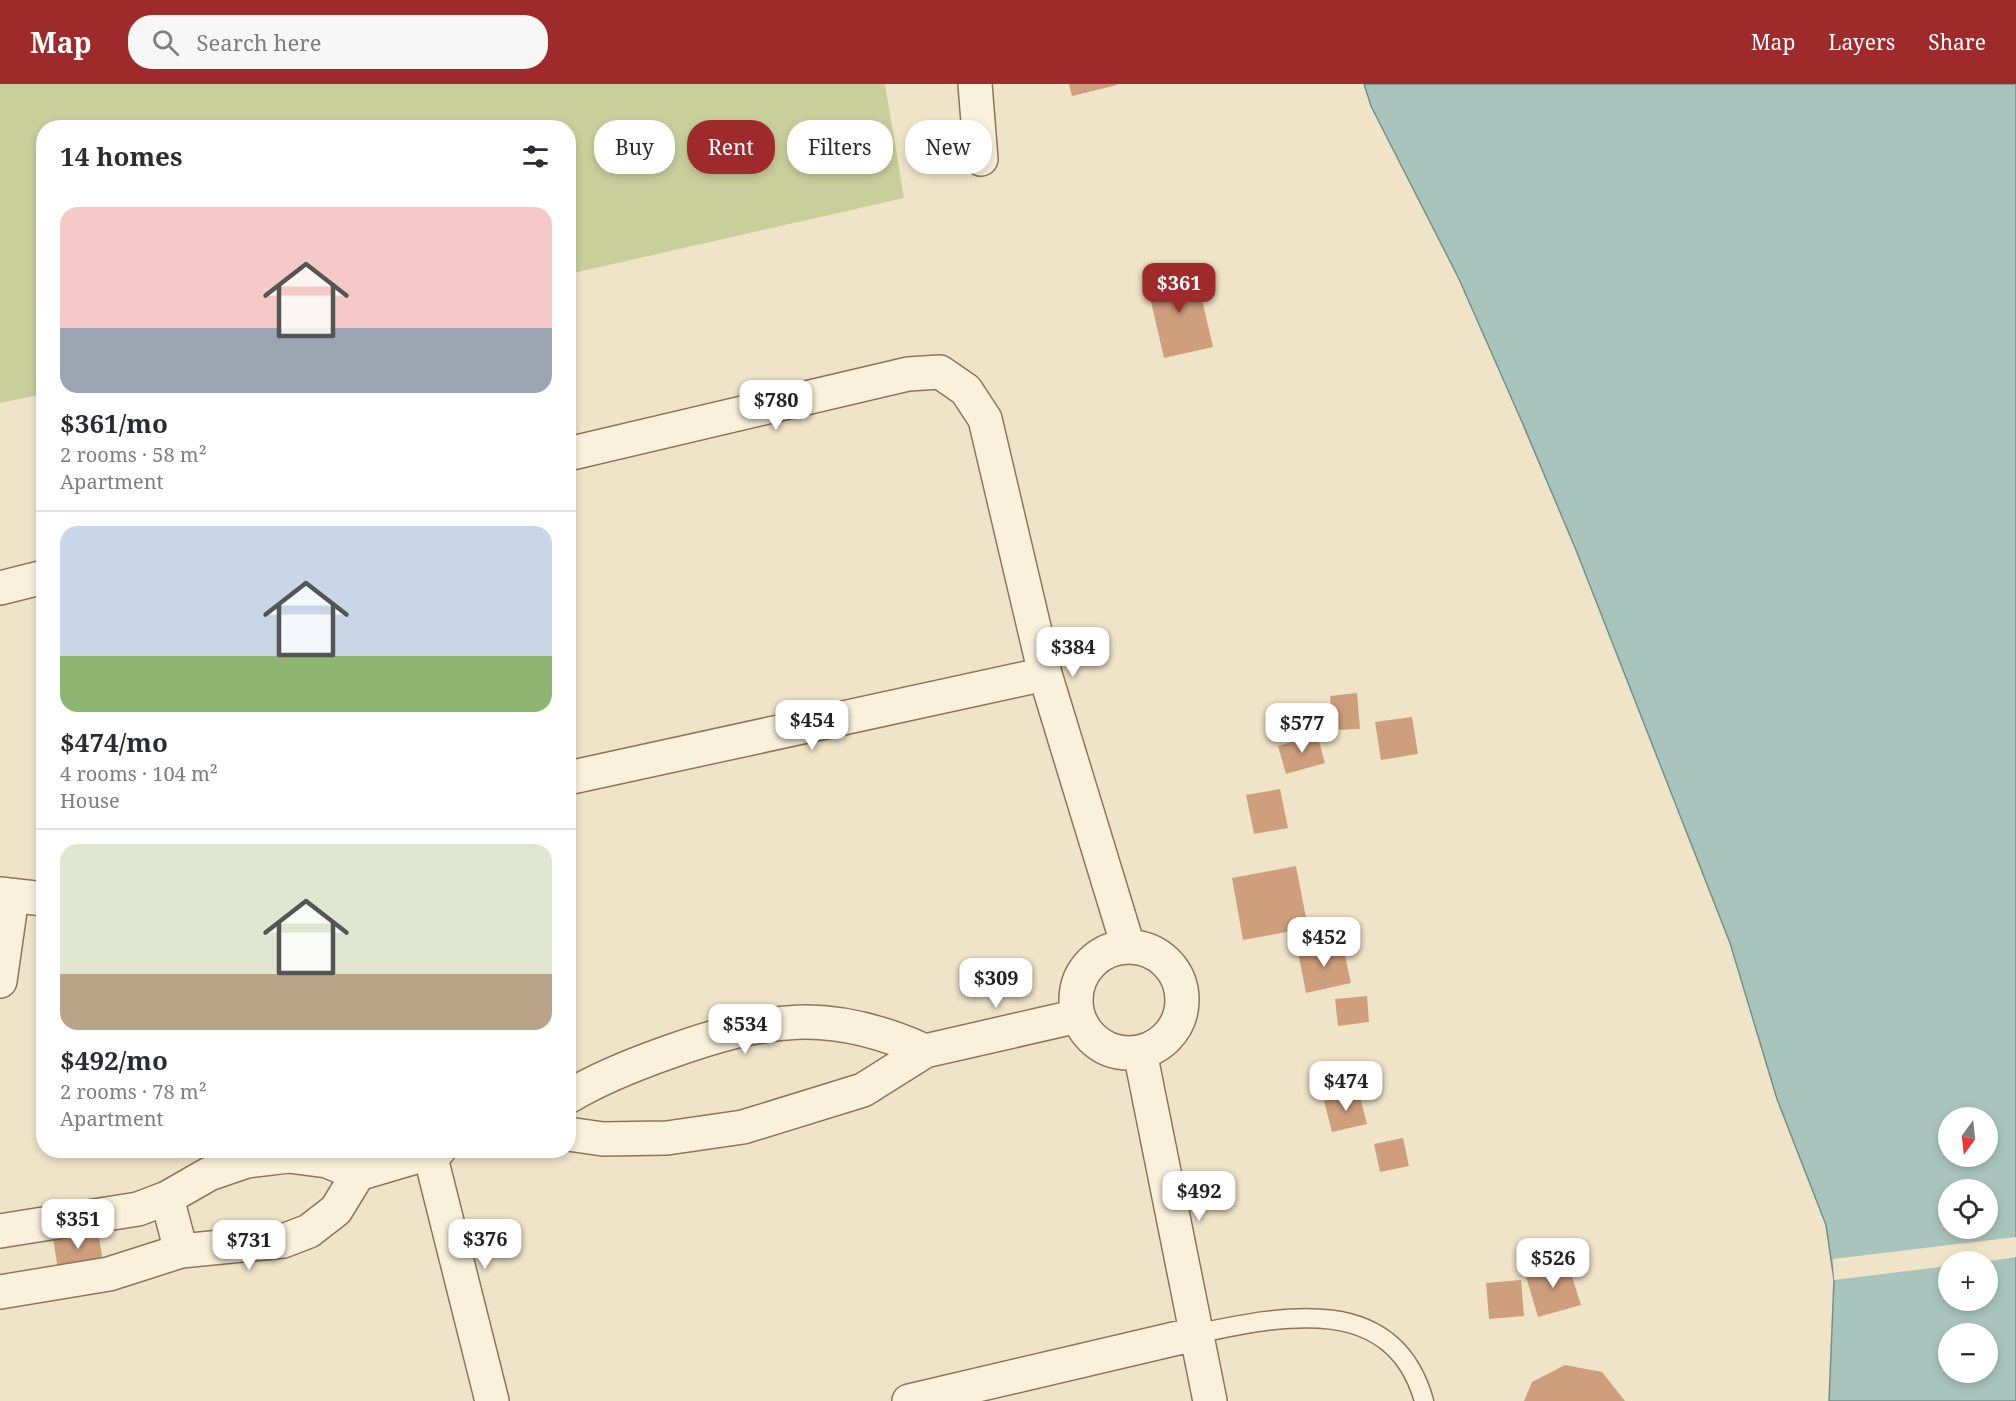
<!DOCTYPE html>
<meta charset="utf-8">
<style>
:root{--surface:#fff;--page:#f7f7f7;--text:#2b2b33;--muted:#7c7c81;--line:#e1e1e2;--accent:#9e2a2b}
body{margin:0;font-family:"Noto Serif",serif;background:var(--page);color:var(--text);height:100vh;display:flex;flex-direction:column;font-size:22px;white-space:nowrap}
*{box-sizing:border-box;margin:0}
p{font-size:20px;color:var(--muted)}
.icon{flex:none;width:33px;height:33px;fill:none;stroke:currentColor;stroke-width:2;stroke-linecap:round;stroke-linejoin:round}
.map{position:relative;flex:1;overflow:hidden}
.side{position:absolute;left:36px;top:36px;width:540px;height:1038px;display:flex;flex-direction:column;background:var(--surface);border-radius:24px;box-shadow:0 3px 9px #0003}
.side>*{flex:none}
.banner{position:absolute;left:594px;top:36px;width:570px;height:54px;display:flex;gap:12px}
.needle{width:39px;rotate:195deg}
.tools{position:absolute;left:1938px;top:1023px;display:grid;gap:12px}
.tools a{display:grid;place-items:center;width:60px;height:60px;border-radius:50%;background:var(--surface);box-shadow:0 3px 9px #0003;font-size:30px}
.price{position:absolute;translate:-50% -51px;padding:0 14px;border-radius:12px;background:#fff;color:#222;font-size:20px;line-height:39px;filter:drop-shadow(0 2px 3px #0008)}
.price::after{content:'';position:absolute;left:50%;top:36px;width:18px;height:14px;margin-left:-9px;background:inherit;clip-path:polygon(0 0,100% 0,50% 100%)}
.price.selected{background:var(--accent);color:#fff}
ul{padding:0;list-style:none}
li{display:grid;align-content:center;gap:12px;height:318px;padding:0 24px}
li+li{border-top:2px solid var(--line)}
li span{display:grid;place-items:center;height:186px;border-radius:18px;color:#555}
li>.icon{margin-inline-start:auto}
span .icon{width:108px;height:108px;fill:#fffc;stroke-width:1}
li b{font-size:26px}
h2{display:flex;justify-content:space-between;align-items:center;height:72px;padding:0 24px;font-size:26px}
.chip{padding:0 21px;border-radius:24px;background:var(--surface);box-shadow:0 3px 9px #0003;font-size:21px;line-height:54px}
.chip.selected{background:var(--accent);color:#fff}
header{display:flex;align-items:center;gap:36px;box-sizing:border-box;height:84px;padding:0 30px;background:var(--accent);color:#fff}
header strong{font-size:28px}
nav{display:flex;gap:33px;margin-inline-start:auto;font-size:21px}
.search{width:420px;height:54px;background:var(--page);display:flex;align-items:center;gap:15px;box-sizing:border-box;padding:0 21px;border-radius:24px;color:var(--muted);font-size:22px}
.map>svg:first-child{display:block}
.green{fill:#c9cf9b}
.water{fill:#a9c4bc;stroke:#6f938a;stroke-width:1.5;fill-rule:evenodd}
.pier{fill:#f0e4c8}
.building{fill:#cf9f7d}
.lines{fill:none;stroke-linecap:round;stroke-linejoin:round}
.service-casing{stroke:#8d765c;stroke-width:21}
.minor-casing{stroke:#8d765c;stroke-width:36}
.service{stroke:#faf1dc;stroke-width:18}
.minor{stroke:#faf1dc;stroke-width:33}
</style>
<header>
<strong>Map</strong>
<div class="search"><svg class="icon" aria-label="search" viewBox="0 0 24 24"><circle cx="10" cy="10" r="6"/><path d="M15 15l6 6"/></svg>Search here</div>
<nav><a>Map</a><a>Layers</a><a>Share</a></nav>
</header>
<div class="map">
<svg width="2016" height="1317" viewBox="0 0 2016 1317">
<rect width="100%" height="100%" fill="#f0e4c8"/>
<path class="green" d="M0,0H885L904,114L569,190L568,44H44L43,310L0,319Z"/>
<path class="water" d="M1364,0H2016V1317H1829L1834,1196L1826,1141L1777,1015L1730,859L1576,466L1522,338L1459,195L1371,22ZM1948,1034H1988V1072H1948ZM1948,1106H1988V1144H1948ZM1948,1178H1988V1216H1948ZM1948,1250H1988V1288H1948Z"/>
<path class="pier" d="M2016,1153V1173L1983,1178H1948V1182L1834,1196L1833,1175Z"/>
<path class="building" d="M1069,0H1117V1L1072,12Z
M1195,186L1213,263L1164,274L1146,196Z
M1357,609L1360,645L1333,646L1330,612Z
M1412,633L1418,670L1381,676L1375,638Z
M1317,650L1325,679L1286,690L1278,662Z
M1280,705L1288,744L1254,750L1246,711Z
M1296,782L1308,844L1243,856L1232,794Z
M1342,858L1351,899L1306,909L1298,868Z
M1367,912L1369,938L1338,942L1335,915Z
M1359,1009L1367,1040L1332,1048L1324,1017Z
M1403,1054L1409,1082L1380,1088L1374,1060Z
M98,1146L103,1179L58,1186L53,1154Z
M1567,1177L1581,1221L1538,1233L1525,1189Z
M1521,1196L1524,1232L1489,1235L1486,1199Z
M1565,1281L1602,1288L1625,1317H1524L1532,1298Z"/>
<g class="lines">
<g class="service-casing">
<path id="service" d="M1195,1250C1281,1232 1393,1207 1424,1317"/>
</g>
<g class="minor-casing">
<path id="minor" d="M975,0L981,75
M568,370L908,290L940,288L966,306L985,335L1045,590L1128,862
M0,504L44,493
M568,694L1045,590
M0,810L44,815
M1076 916a53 53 0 1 1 106 0a53 53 0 1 1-106 0Z
M0,897L12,813
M1140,968L1210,1317
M568,1013C599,994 635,980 669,968C765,934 829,923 925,967
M568,1050L603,1055L667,1054L743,1043L863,1006L925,967L1078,932
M429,1066L492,1317
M167,1114L181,1167
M0,1147L138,1125L167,1114L209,1090L247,1077L289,1072L327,1077L358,1090L439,1066
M0,1208L109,1190L181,1167L283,1157L309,1147L336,1126L358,1090
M909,1317L1195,1250"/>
</g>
<use href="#service" class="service"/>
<use href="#minor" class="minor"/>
</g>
</svg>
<div class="tools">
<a><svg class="needle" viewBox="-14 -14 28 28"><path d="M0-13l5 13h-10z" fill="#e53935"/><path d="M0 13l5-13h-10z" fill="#7c7c81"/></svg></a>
<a><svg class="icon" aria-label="locate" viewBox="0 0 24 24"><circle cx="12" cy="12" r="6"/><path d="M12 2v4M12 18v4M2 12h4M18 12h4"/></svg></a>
<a>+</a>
<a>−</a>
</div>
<b class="price selected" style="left:1179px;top:230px">$361</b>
<b class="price" style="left:776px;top:347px">$780</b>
<b class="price" style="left:1073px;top:594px">$384</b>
<b class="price" style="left:812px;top:667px">$454</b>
<b class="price" style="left:1302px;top:670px">$577</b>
<b class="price" style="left:1324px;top:884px">$452</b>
<b class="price" style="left:996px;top:925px">$309</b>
<b class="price" style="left:745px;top:971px">$534</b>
<b class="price" style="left:1346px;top:1028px">$474</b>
<b class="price" style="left:1199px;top:1138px">$492</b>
<b class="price" style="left:78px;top:1166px">$351</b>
<b class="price" style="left:485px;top:1186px">$376</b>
<b class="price" style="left:249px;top:1187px">$731</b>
<b class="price" style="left:1553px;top:1205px">$526</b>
<div class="banner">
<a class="chip">Buy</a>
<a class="chip selected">Rent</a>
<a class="chip">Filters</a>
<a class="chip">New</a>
</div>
<section class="side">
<h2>14 homes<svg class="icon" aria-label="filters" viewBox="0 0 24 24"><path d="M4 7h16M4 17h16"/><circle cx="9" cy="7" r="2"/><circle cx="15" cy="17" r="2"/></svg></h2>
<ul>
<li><span style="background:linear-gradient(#f6c9c9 65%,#9aa5b1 0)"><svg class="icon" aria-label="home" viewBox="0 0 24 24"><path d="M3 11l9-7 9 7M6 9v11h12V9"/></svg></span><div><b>$361/mo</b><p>2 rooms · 58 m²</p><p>Apartment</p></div></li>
<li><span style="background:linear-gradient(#c9d6e8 70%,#8fb573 0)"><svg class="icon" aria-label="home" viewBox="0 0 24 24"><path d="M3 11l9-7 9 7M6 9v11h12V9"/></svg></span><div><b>$474/mo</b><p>4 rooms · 104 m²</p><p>House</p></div></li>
<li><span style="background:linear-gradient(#dfe7d0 70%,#b9a48a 0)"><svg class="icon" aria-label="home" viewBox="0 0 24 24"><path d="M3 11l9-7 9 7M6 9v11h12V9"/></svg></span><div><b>$492/mo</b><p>2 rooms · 78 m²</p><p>Apartment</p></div></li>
</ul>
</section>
</div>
